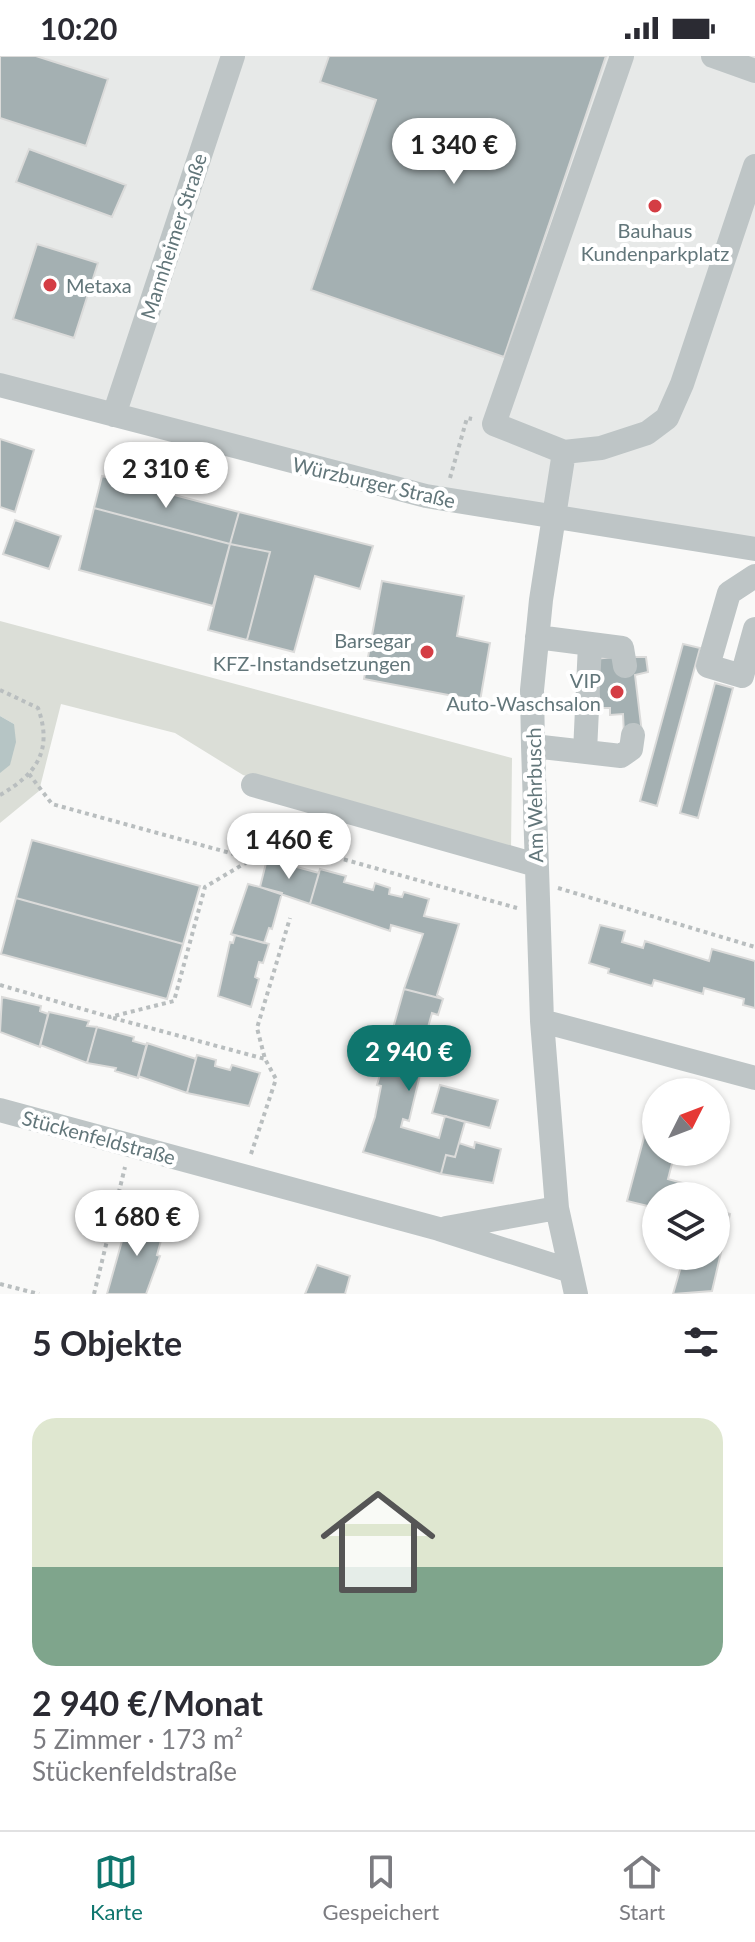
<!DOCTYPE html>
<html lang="de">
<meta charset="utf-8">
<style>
:root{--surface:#fff;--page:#f7f7f7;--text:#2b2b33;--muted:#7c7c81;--line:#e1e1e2;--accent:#0f766e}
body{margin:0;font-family:Lato,sans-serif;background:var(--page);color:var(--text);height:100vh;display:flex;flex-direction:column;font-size:30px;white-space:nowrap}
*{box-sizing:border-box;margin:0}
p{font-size:26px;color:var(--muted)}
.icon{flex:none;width:44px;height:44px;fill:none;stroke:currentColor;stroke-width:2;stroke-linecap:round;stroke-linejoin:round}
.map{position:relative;height:1238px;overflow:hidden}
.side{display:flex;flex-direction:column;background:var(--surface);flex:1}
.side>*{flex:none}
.needle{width:52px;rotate:48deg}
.tools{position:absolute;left:642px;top:1022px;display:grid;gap:16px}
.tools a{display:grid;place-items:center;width:88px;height:88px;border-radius:50%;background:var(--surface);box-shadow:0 2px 6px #0004;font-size:40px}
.price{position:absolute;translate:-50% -68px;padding:0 18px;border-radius:28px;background:#fff;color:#222;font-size:26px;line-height:52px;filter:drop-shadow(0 2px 4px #0008)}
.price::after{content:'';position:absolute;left:50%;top:48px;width:24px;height:18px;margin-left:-12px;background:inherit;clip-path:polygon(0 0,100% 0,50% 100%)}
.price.on{background:var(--accent);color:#fff}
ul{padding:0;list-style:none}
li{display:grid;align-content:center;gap:16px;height:424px;padding:0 32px}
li+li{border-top:2px solid var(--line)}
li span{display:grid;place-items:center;height:248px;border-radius:24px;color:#555}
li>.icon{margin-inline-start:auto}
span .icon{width:144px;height:144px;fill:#fffc;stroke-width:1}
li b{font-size:34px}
h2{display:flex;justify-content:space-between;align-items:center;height:96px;padding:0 32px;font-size:34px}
.status{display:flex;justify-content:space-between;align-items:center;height:56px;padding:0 40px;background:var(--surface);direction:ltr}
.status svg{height:22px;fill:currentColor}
.tab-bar{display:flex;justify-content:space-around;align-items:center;height:112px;border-top:2px solid var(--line);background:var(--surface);font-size:22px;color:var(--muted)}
.tab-bar a{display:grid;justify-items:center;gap:4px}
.tab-bar .on{color:var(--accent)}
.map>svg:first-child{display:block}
.built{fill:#e7e9e8}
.green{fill:#dbded7}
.water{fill:#b6c5c5}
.building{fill:#a4b0b2;stroke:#dbdbda;stroke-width:2}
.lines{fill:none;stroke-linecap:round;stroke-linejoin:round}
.path{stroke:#b9bebf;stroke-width:4;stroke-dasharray:4 4;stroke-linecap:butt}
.minor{stroke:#bec5c6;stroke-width:24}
.poi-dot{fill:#d43d44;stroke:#fff;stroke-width:3}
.labels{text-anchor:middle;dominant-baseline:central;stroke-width:8;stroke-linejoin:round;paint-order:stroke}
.poi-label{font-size:20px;fill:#62767a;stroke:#fff;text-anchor:end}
.street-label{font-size:20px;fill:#62767a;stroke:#fff}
</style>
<div class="status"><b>10:20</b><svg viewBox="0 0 49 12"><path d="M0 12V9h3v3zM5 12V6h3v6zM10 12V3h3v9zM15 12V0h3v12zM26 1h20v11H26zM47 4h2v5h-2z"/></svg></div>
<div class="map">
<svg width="755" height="1238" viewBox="0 0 755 1238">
<rect width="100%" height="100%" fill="#f9f9f8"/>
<path class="built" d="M0,0H755V493L553,462L0,329Z"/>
<path class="green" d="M0,565L512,702L511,795L243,719L175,677L61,648L39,735L0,767V716L14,668L0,660Z"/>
<path class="water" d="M0,660L14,668L16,686L10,709L0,717Z"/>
<path class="building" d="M0,0H36L108,23L86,90L0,62Z
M329,0H606L504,301L311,234L376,44L320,26Z
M29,93L126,129L112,161L16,126Z
M37,188L98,207L74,282L13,263Z
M0,383L34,394L15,456L0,451Z
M102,420L239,456L230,488L94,452Z
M94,452L230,488L213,550L79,514Z
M239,456L373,490L360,533L315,520L294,596L247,584L270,496L230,488Z
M15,464L61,480L49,513L3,498Z
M230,488L270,496L247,584L208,574Z
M382,525L464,540L457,580L490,587L480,645L364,623Z
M683,588L700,592L657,750L640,745Z
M614,601H646L648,616L635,619L642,677L624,679L623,658L610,659V652H600L594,603Z
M715,627L733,632L698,762L680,757Z
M32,784L200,830L183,888L16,842Z
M267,803L319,817L310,848L260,831Z
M320,813L346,820L344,826L373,834L375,827L390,832L389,838L402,841L404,836L429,843L424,860L459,868L437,939L443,943L404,933L423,878L391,869L390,875L310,848Z
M248,828L282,837L272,873L269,872L264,887L231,878Z
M16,842L183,888L167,943L1,898Z
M600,869L625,875L622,886L643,892L645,885L709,905L712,893L755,905V952L743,949L744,943L704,932L703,938L654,924L652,930L608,917L609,913L589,907Z
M231,878L269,888L263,907L259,906L255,921L259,923L251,951L218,940L230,886L233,887L235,880Z
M404,933L443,943L438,959L432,957L415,1018L420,1019L409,1065L403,1063L401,1071L439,1082L445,1060L465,1066L455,1101L446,1099L441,1118L363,1096L375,1061L381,1030L377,1029Z
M2,941L41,950L40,955L48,958L40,991L0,976Z
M49,956L89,965L87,970L97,971L87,1007L40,989Z
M97,971L134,981L133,985L147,989L138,1022L115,1015L116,1012L87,1007Z
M147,987L196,1003L187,1037L138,1020Z
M197,999L216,1004L215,1010L230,1014L232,1009L260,1017L249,1050L187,1037Z
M440,1029L498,1044L490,1072L432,1057Z
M656,1037V1096H675L668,1123L693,1130L690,1140H656V1152L627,1145L647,1070L644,1069L649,1046L653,1047Z
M475,1086L501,1093L493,1127L441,1118L446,1099L455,1101L459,1087L474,1092Z
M716,1154L730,1158L712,1235L673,1238L684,1200H716Z
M129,1160L165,1170L157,1199L160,1200L146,1238H107Z
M317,1209L350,1220L345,1238H305Z"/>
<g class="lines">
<path class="path" d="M450,422L467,362L472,363
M0,634L38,652C53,694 37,718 0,739
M29,718L52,748L252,803L282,786L517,852
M558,832L755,891
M0,929L110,961L174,945L205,831L252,803
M113,962L265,1003
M251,1098L276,1023L265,1003L257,972L290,862
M0,1228L39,1238
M94,1238L125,1111"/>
<path class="minor" d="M622,0L494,368L564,396L601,392L647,377L667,362L682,328L755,110
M713,0L755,15
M0,329L426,440L755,493
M114,359L233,0
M564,396L541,544L532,634L533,690L542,965L557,1152L576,1238
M755,520L729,537L708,610L742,620L755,573
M537,581L622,592L625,610
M533,690L621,700L631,693L633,679
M585,696L590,588
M253,729L536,809
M542,965L755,1022
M0,1054L439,1173L571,1215
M446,1172L557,1152"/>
</g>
<g class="poi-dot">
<circle cx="655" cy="150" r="8"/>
<circle cx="50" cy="229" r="8"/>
<circle cx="427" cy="596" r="8"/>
<circle cx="617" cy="636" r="8"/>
</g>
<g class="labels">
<g class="poi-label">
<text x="655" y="174" text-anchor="middle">Bauhaus<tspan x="655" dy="23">Kundenparkplatz</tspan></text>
<text x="66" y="229" text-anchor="start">Metaxa</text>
<text x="411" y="584">Barsegar<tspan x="411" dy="23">KFZ-Instandsetzungen</tspan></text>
<text x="601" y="624">VIP<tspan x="601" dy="23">Auto-Waschsalon</tspan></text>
</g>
<g class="street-label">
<text transform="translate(173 180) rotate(-72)">Mannheimer Straße</text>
<text transform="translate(374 426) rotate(13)">Würzburger Straße</text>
<text transform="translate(534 739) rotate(-91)">Am Wehrbusch</text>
<text transform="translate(99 1081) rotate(15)">Stückenfeldstraße</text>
</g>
</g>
</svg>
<div class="tools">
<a><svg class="needle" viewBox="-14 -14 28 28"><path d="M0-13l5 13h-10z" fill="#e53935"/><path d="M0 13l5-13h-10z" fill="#7c7c81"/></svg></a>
<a><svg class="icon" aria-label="layers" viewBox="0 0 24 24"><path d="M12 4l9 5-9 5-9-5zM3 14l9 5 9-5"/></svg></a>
</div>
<b class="price" style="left:454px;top:130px">1 340 €</b>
<b class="price" style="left:166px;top:454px">2 310 €</b>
<b class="price" style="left:289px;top:825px">1 460 €</b>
<b class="price on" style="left:409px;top:1037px">2 940 €</b>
<b class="price" style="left:137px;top:1202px">1 680 €</b>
</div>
<section class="side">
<h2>5 Objekte<svg class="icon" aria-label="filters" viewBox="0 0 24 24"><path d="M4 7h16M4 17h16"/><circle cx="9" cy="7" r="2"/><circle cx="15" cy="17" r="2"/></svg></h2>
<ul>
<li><span style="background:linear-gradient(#dfe7d0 60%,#7fa58c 0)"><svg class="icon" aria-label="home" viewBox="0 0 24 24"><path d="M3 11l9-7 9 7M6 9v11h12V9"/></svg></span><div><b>2 940 €/Monat</b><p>5 Zimmer · 173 m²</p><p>Stückenfeldstraße</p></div></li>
</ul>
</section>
<nav class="tab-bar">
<a class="on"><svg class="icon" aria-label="map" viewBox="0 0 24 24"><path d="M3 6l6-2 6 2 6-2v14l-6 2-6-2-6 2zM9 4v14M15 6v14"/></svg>Karte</a>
<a><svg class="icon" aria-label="saved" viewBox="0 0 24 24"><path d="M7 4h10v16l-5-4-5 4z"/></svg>Gespeichert</a>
<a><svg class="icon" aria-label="home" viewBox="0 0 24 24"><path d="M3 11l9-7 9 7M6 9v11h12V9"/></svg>Start</a>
</nav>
